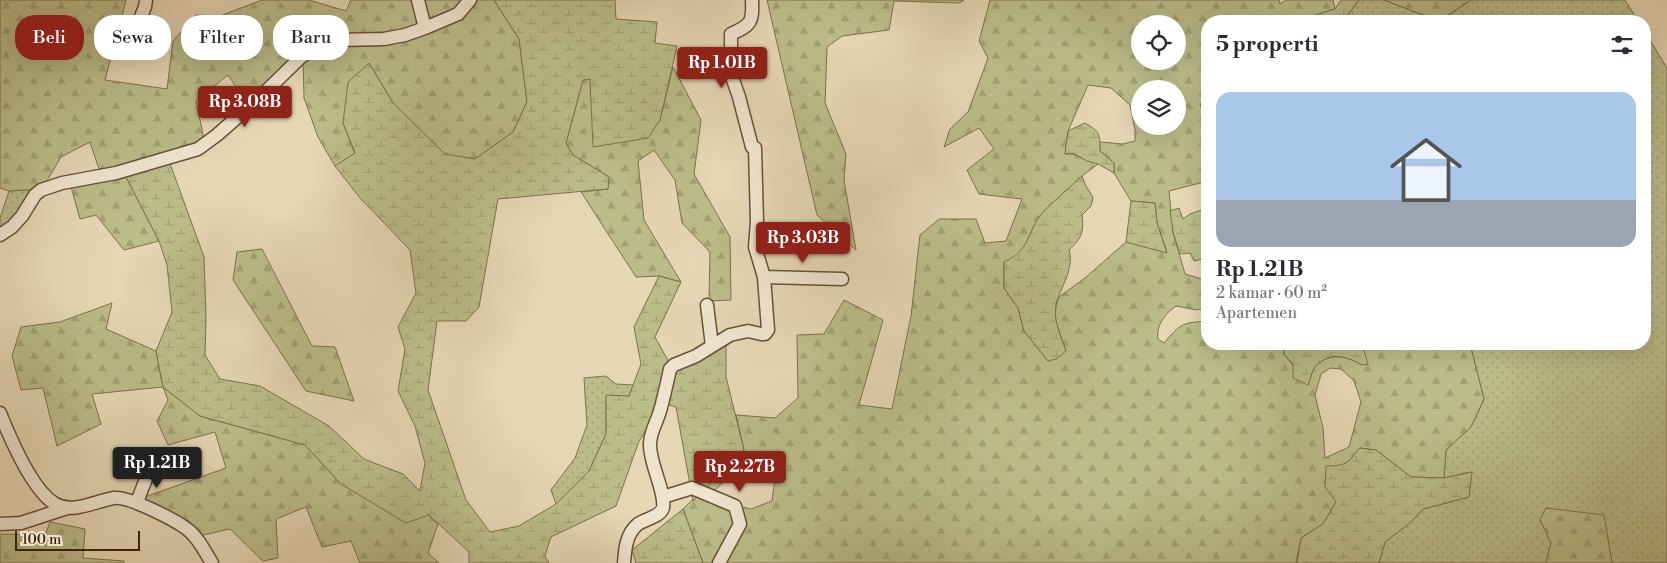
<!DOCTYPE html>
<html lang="id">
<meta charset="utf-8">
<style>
:root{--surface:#fff;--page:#f2f2f3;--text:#2b2b33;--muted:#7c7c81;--line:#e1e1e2;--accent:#8f2418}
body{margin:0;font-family:"Libre Bodoni",serif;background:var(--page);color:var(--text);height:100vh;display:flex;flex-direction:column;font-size:19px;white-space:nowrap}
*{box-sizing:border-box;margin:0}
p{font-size:16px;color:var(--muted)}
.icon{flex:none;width:28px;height:28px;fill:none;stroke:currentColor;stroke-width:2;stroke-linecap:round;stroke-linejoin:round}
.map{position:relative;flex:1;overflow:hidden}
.panel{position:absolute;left:1201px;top:15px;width:450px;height:335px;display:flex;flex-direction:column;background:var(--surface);border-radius:20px;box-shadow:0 5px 20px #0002}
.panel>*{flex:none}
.top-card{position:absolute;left:15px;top:15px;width:475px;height:45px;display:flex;gap:10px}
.fabs{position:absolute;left:1131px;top:15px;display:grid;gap:10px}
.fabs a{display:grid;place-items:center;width:55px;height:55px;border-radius:50%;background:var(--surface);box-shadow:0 5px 20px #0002;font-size:25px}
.scale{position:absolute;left:15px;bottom:12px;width:125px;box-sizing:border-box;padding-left:5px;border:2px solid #42240d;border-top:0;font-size:14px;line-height:18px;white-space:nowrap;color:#42240d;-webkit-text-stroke:4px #eee4ce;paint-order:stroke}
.price{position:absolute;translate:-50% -42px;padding:0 11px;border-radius:5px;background:var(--accent);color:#fff;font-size:16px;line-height:32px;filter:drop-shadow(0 1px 2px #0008)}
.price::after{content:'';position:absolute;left:50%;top:30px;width:15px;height:11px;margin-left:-8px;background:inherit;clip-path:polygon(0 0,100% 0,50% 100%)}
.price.selected{background:#222;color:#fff}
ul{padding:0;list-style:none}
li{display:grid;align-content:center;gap:10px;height:265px;padding:0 15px}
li+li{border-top:1px solid var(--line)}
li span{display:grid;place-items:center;height:155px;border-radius:15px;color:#555}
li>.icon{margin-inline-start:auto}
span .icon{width:90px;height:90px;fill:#fffc;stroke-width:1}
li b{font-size:21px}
h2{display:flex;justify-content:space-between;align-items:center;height:60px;padding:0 15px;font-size:21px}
.tag{padding:0 18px;border-radius:20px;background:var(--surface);box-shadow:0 5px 20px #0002;font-size:18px;line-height:45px}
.tag.selected{background:var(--accent);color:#fff}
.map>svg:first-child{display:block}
.grass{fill:url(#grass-dots);stroke:#7e704b}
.forest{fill:url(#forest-firs);stroke:#7e704b;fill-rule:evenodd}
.wetland{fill:url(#wetland-marsh);stroke:#7e704b}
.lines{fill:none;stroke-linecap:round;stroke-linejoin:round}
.minor-casing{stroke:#6b5037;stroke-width:15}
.minor{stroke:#eee4ce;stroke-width:12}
</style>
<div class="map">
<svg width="1667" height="563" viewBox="0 0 1667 563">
<defs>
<pattern id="grass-dots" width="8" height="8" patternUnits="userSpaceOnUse" patternTransform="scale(1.25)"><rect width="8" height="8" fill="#babc89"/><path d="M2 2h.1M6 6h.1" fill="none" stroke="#a1a175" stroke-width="1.8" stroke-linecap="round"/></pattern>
<pattern id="forest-firs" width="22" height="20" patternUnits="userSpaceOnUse" patternTransform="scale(1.25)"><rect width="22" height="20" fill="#babc89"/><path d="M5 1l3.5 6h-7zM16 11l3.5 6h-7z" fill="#a1a175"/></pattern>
<pattern id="wetland-marsh" width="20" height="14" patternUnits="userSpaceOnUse" patternTransform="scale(1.25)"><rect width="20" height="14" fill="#babc89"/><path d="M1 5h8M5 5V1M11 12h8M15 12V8" fill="none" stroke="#a1a175"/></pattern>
</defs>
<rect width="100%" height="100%" fill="#e5d6b4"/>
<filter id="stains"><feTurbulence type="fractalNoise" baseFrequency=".004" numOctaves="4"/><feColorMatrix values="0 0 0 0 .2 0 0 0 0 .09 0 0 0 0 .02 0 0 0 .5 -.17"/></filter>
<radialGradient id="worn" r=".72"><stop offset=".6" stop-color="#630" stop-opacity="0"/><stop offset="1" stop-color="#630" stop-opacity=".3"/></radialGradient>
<path class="grass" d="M1359,0H1384L1439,21H1343Z
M1471,0H1625L1638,21H1440Z
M1645,32L1667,68V563H1612L1603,516L1540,520L1551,543L1546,563H1379L1385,542L1410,523L1423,509L1469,497L1471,472L1444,478L1446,450L1471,427L1484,399L1470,344H1645Z
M42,189L0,237V218L9,191Z
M606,376L616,384L633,385L629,396H606V434L589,471L556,504L551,490L575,458L587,425L584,378Z"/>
<path class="forest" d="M0,0H126L105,80L167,89L173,41L196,15L220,16L262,0H309L346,11L351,0H494L519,39L527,102L513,132L475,159L445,155L393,103L369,63L343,123L355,154L335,166L318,137L304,98L303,55L250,108L228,75L196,101L205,144L125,175L159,241L124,250L96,215L80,219L70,183L100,172L90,142L61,157L42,189L9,191L0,188Z
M767,0H964L959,3L894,1L889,30L842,36L827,47L825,103L846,154L844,180L856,250L817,215Z
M990,0H1279L1280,4L1286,0H1333L1335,9L1315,15L1308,21H1208L1207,98L1200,104L1207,123V186L1200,183L1169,191L1173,232L1185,274L1205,280L1207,283V307L1197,310L1176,306C1165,314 1156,325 1158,339L1164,343C1181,323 1182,323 1207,321L1208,344H1283L1284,354L1308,385C1310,380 1312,371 1315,367C1329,351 1347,356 1362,365V344H1470L1484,399L1471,427L1446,450L1444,478L1411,477L1376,450L1360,448C1349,464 1344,466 1326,467L1336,502L1323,524L1301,538L1296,563H703L683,509L744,450L736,415L775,418L798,398L797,335L824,334L844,300L883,320L859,405L892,409L911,316L920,235L939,219H976L985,243L1006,241L1022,199L979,194L967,170L994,149L979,128L944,147L950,129L968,112L988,58L979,41ZM1140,24H1178V61H1140ZM1088,85L1111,88L1130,105L1135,130V141L1123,144L1100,142V151L1114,163V173L1131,201L1155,203L1157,223L1167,252L1126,242L1085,278L1059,297L1056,306L1055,319L1066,351L1048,361L1024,331L1018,308L1004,288V262L1016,257L1024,248L1035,224L1082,176L1098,164C1087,161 1077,153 1065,154L1068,131ZM1140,89H1178V126H1140ZM1330,368L1341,369L1354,381L1361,402L1349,447L1325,458L1323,428L1315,395L1321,374ZM746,461L777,463L772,501L751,509L724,503L714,491Z
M1384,0H1471L1439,21Z
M673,67L701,120L694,174L730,237L731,300L709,301L710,252L682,223L675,180L654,150L638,161L644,220L681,282L659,276L636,277L581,192L608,189L609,177L573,155L566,143L583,80L590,79L660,120Z
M262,249L312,346L335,347L354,401L306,391L233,280L237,252Z
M112,303L106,329L156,351L163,387L200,416L305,445L341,484L428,515L438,524L428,553L439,563H360L351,541L322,547L306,507L276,519L278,558L263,561L230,529L199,536L139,499L226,468L215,432L168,445L157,421L168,400L163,387L92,394L101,424L57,446L43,388L21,390L12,356L21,327L60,322Z
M1546,508L1604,515L1612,563H1546L1551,543L1540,520Z
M50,522L85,529L83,558L124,561V563H0V534L45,535Z"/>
<path class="wetland" d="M494,0H615L616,19L657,22L655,43L677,46L660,120L648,138L593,147L590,79L583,80L566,143L573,155L609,177L608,189L498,199L479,307L466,321H437L428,390L466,500L490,532L519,526L556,504L589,471L606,434V395L629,396L641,364L634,327L659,276L681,282L655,337L671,366L726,342V377L744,450L693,501L676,407L666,404L639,441L616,506L551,537L545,556L549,563H469V552L429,515L406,523L341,484L305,445L200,416L163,387L156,351L172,312L167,265L159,241L125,175L168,158L204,257L206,318L205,355L220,379L260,386L329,426L364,459L403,474L420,491L425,463L415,426L398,391L405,349L398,327L416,293L410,250L360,198L335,166L355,153L343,123L348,82L369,63L393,103L445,154L475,159L513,132L527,102L519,39Z
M1341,0H1359L1343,21H1308L1315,15L1335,9Z
M1085,123C1100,132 1100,133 1100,151L1114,163V173L1098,164L1087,161L1073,153L1065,154L1068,131Z
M1082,176L1086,186L1093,197L1091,206L1082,215C1084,232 1082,238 1069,250C1075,269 1060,287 1056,305C1053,321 1061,336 1066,351L1056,359L1048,361L1024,331L1018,308L1004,288V262C1032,250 1026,231 1044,211C1056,199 1069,188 1082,176Z
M1131,201L1155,203L1157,223L1167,253L1126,242Z
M1179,208L1183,219L1190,214L1207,208V258L1194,261L1190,253L1180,254L1173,232L1170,211Z
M1283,344H1362L1368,364L1362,365C1347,356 1329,351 1315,367C1312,371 1310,380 1308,385L1293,378V364L1284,354Z
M1359,448L1376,450L1411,477L1444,478L1472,472L1469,497L1423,509L1410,523L1385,542L1379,563H1297L1301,538L1323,524L1336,502L1325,487L1326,466C1344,466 1349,464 1359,448Z
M683,509L703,563H636L632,550Z"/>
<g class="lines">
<g class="minor-casing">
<path id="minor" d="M418,0L425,28
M134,33L145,7L146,0
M0,235L12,227L22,216L35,195L41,190L62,183L116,173L198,149L217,135L259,98L300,58L318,45L338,40L384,39L405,35L425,28L458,14L470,0
M764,277L842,279
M707,305L712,346
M0,413C10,438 32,490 55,504C74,514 95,501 114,498C129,496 175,520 187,529C198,537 205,552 212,563
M663,497L692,488L735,506L740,524L719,563
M137,502L151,466
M0,524L21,523L67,508
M624,563C625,549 626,534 638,524C645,519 660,517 663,508C666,492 649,463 650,444C650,432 657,422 660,411C664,397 667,383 670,369L674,365L696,356L730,335L748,331L761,334H765L768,330L764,277L755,247L757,222L755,148L752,147L739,97L731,74V34C751,25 753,23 752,0"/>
</g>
<use href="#minor" class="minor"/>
</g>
<rect width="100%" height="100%" filter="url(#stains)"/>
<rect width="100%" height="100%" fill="url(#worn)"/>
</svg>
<div class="fabs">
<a><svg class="icon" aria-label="locate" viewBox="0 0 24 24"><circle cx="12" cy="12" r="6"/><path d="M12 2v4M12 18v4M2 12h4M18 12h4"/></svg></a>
<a><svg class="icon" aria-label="layers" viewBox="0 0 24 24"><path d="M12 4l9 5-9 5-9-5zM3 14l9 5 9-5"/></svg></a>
</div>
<div class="scale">100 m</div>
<b class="price" style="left:722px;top:89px">Rp 1.01B</b>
<b class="price" style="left:245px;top:128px">Rp 3.08B</b>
<b class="price" style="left:803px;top:264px">Rp 3.03B</b>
<b class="price selected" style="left:157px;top:489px">Rp 1.21B</b>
<b class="price" style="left:740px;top:493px">Rp 2.27B</b>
<div class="top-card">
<a class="tag selected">Beli</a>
<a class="tag">Sewa</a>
<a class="tag">Filter</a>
<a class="tag">Baru</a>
</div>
<section class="panel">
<h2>5 properti<svg class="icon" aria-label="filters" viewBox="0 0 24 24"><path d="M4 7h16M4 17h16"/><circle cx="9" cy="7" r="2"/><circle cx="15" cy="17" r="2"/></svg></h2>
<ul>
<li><span style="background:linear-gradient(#a9c7e8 70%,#9aa5b1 0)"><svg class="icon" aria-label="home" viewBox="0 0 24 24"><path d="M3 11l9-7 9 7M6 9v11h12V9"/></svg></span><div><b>Rp 1.21B</b><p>2 kamar · 60 m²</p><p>Apartemen</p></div></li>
</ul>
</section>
</div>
